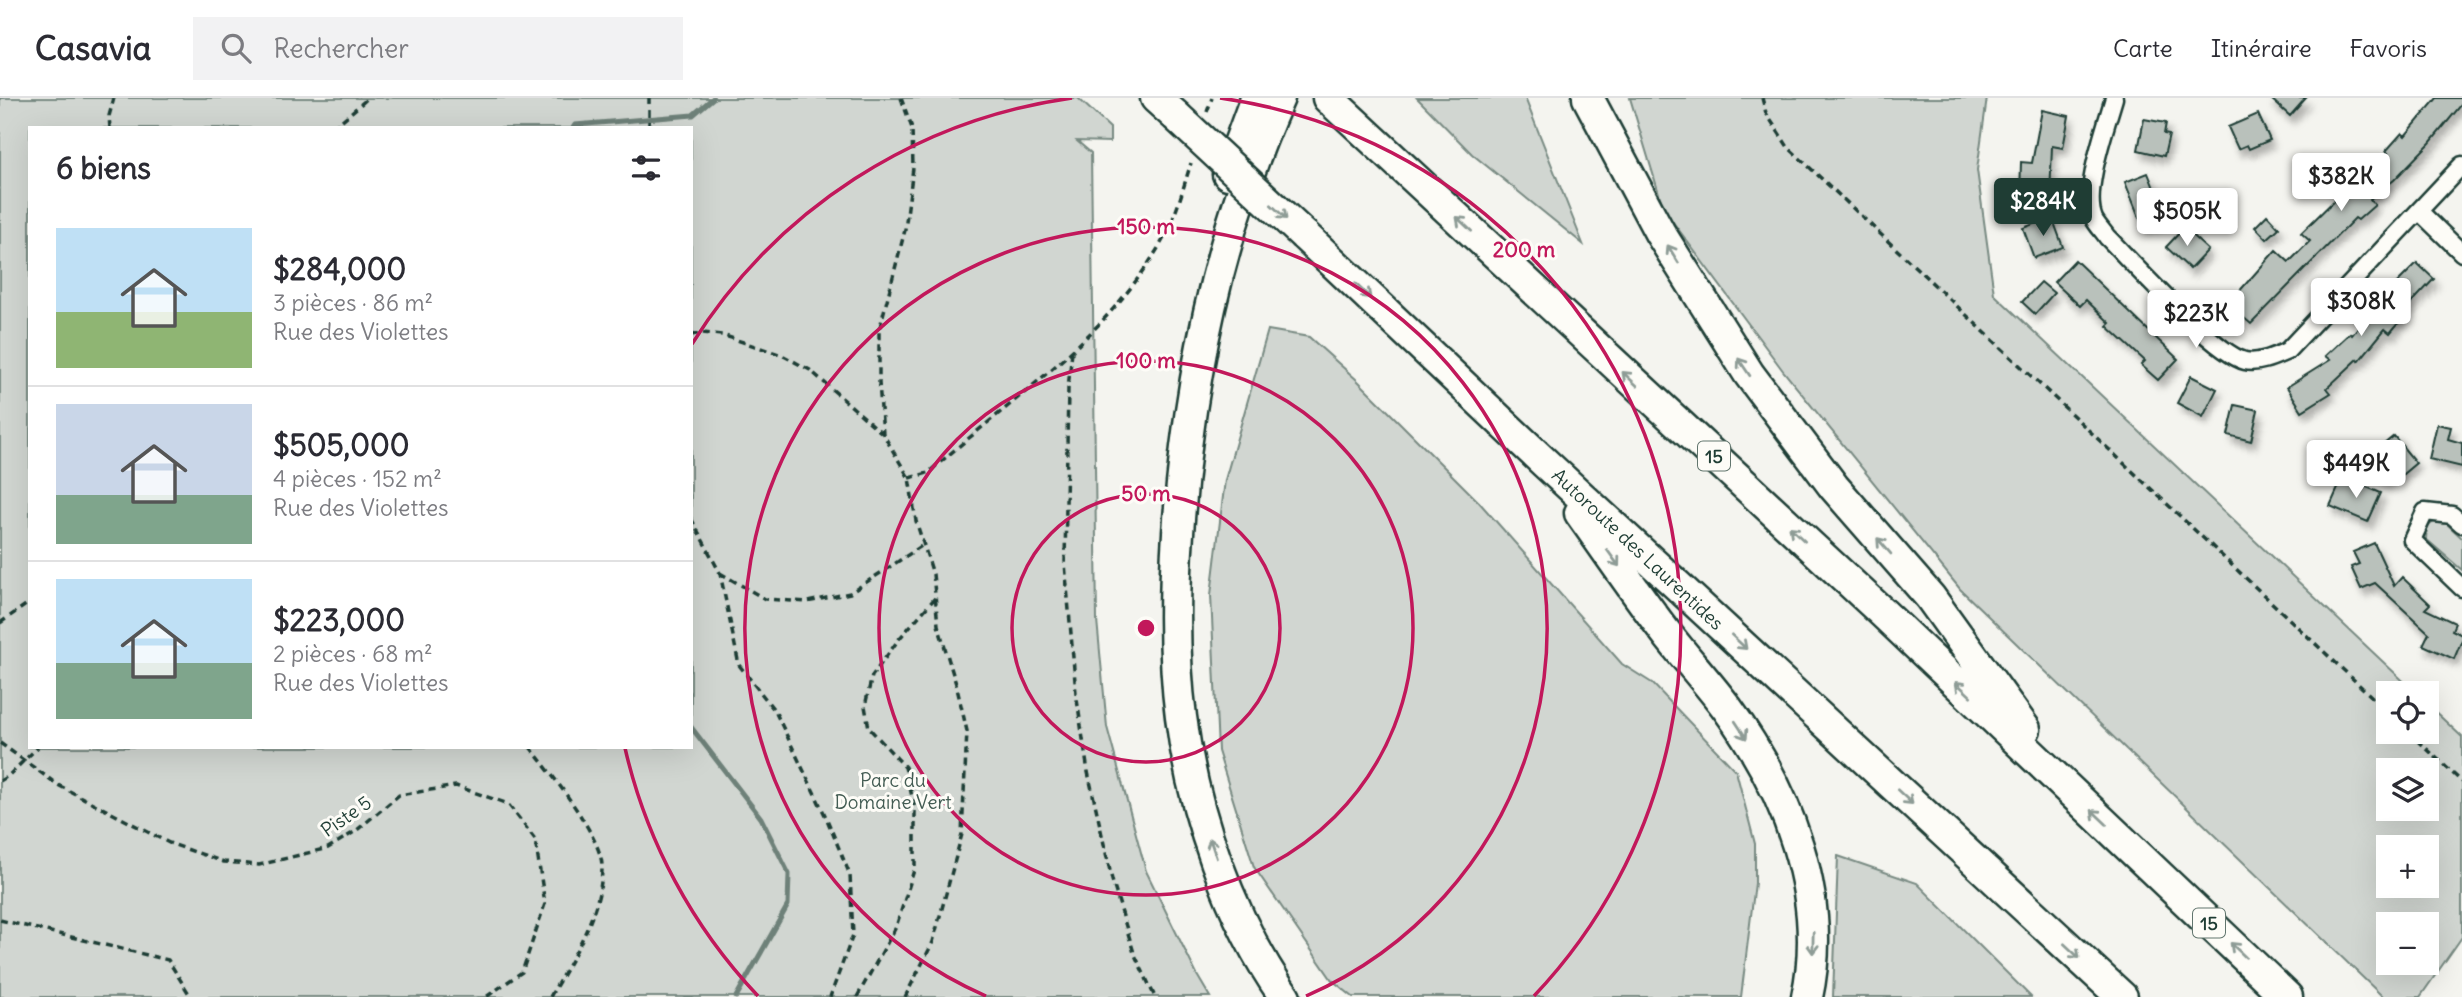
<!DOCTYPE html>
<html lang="fr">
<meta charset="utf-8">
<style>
:root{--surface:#fff;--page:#f2f2f3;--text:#2b2b33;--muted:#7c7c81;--line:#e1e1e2;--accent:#1f3d34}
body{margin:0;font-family:Delius,sans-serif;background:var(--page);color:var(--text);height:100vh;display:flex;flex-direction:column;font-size:26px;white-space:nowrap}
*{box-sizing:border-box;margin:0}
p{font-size:23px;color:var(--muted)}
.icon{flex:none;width:38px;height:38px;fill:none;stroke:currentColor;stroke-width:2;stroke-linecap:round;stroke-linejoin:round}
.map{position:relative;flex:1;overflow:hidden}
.details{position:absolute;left:28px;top:28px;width:665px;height:623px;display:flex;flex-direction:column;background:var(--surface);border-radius:0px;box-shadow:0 7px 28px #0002}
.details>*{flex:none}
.fabs{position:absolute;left:2376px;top:583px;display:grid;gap:14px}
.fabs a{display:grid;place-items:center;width:63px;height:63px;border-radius:0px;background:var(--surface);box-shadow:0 7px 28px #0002;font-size:35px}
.price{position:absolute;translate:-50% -60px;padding:0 16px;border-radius:7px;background:#fff;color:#222;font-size:23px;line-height:46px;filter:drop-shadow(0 2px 4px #0008)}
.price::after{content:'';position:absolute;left:50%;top:42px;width:21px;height:16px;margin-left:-10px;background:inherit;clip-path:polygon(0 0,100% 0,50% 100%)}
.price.active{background:var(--accent);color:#fff}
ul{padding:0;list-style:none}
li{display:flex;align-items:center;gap:21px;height:175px;padding:0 28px}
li+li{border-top:2px solid var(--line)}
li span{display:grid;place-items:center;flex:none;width:196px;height:140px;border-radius:0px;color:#555}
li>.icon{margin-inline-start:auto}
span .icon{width:84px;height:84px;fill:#fffc;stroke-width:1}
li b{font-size:30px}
h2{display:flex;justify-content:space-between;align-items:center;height:84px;padding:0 28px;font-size:30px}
header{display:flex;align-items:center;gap:42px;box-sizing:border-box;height:98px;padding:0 35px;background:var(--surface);border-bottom:2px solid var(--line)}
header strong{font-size:33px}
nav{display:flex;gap:38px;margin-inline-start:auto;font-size:24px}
.search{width:490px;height:63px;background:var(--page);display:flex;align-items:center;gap:18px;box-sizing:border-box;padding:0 24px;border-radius:0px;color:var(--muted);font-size:26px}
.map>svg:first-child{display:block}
.green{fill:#d1d6d1;stroke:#788a82;stroke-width:2;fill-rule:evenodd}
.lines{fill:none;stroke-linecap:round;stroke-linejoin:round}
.stream{stroke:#6e8179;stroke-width:5}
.building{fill:#b9c1bb;stroke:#1f3d34;stroke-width:2;filter:url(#shadow)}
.minor-casing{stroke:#1f3d34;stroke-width:21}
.motorway-casing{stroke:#1f3d34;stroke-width:35}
.path{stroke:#1f3d34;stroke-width:3.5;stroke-dasharray:7 5;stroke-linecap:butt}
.minor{stroke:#fdfcf7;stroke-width:16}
.motorway{stroke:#fdfcf7;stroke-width:30}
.motorway-bridge-casing{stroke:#1f3d34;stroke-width:35;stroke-linecap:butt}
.motorway-bridge{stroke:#fdfcf7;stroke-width:30}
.oneway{stroke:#8e9c96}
.ring{fill:none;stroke:#c2185b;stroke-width:3.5}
.labels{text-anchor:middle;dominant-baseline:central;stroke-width:6;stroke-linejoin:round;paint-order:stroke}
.shield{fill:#fdfcf7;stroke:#62766e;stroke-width:2}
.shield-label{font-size:18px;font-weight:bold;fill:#1f3d34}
.street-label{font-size:19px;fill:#1f3d34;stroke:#fdfcf7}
.park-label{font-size:19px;fill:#435c53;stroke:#fdfcf7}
.centre{fill:#c2185b;stroke:#fdfcf7;stroke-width:3.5}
.ring-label{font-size:21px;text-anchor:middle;font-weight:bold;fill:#c2185b;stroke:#fdfcf7;stroke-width:6;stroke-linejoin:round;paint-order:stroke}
</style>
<header>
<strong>Casavia</strong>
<div class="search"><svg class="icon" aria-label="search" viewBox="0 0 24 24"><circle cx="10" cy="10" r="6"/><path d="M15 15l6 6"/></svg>Rechercher</div>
<nav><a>Carte</a><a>Itinéraire</a><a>Favoris</a></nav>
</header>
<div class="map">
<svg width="2462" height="899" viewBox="0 0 2462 899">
<defs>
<filter id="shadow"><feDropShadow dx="4" dy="7" stdDeviation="3.5" flood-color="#0004"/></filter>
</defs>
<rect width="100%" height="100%" fill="#f4f4ef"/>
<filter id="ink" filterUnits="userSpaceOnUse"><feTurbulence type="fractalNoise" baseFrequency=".0143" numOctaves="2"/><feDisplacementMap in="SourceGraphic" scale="14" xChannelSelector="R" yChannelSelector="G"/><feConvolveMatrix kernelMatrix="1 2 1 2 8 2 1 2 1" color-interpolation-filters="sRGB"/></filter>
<g filter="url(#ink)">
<path class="green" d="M0,0H1078L1110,30V44L1077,43L1091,55L1097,522L1107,629L1146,773L1197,877L1210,899H0ZM30,30H691V649H30Z
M1417,0H1525L1583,146L1472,56Z
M1630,0H1987L1977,72L1994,196L2416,595H2389V634H2427V606L2462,639V839L2420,899H2383L1960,491L1784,274L1664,112ZM2389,672H2427V710H2389ZM2389,749H2427V788H2389ZM2389,826H2427V864H2389Z
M1268,232L1309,239L1357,282L1478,403L1622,566L1652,585L1736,673L1755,746V785L1741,899H1353L1332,882L1254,769L1218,653L1211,497L1225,382Z
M2435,423L2447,426L2462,440V472L2426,441L2427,429Z
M1838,758L1917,785L2031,899H1833Z"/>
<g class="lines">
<path class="stream" d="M573,30L575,27L693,17L713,0
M691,629L761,720L789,776L788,807L736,899"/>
</g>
<path class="building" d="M2270,0H2306L2290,18Z
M2437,0H2462V6L2430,45L2394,82L2370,101L2375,107L2358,122L2355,120L2251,226L2228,206L2276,152L2289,164L2310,143L2301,135L2353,84L2358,89L2380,69L2378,67L2388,55L2386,53L2402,35L2405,38Z
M2042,12L2069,18L2063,50L2052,48L2050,100L2020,99L2021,64L2032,65Z
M2258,16L2270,42L2249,51L2247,47L2238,51L2228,29Z
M2144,21L2166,25L2164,36L2169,37L2164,58L2138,52Z
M2148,75L2166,120L2143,129L2125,84Z
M2267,117L2279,130L2267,141L2255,129Z
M2052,119L2063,149L2034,160L2023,130Z
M2184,130L2208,152L2190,171L2166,149Z
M2075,162L2178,261L2158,282L2141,267L2145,263L2107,228L2110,225L2086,202L2080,208L2054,184Z
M2417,165L2434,181L2402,215L2405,217L2390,235L2385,231L2359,263L2358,261L2327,290L2331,295L2302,313L2287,289L2330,262L2325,258L2350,235L2352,237L2381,201Z
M2041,184L2054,195L2035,216L2022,204Z
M2191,278L2217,291L2203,319L2177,305Z
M2235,307L2258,312L2251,343L2228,337Z
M2437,326L2451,329L2448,341L2462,345V369L2429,361Z
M2394,338L2416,365L2397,381L2391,372L2385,385L2366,361Z
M2343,379L2381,395L2368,424L2330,408Z
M2374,445L2394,488L2402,479L2430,506L2425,511L2455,525L2452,532L2462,537V542L2454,561L2423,547L2429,535L2375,485L2361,491L2351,469L2359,466L2353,454Z"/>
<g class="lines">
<g class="minor-casing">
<path id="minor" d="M2114,0C2106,28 2082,94 2094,121C2097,127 2103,133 2107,139C2133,165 2215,256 2245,263C2259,266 2275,258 2287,253L2462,67
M2419,113L2462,155
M2462,426L2452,417L2425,414L2412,442L2462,490"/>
</g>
<g class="motorway-casing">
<path id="motorway" d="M1156,0L1176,18
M1279,0C1218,137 1188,285 1178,435C1174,496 1173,559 1181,619C1193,714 1230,821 1285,899
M1328,0L1883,515L2287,899
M1588,0L1660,135L1749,276L1834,389L1930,499L2025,631
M1228,76L1256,0
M1304,137L1545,365L2122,899
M1580,415C1610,457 1639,500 1670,540C1689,564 1709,586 1727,610C1787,692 1829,798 1807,899"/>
</g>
<path class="path" d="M901,0L912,30L913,70L905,132L879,233V285L883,336L909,380L916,423L933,476L938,527L956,586L967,633L962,736L933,844L905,899
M1762,0L1766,15L1788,49L2389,615
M1207,14L1212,0
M110,30L109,18L114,0
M333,30L368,0
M649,30V0
M691,237L702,235L722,237L782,257L810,272L882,335
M1072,254L1068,290L1065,465L1076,595L1088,674L1112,782L1134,855L1155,899
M909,380L928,375C1011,301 1108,240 1164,140C1177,116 1183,90 1191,65
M691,420L720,475L739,567L775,613L826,719L850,777L853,837L830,899
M720,475L765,501L807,504L850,495L923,447
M0,525L30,504
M2409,634L2462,684
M0,645L58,687L169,745L224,764L259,767L328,750L356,733L399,697L456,688L508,706L535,741L545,806L522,874L486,899
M530,649C549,673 603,740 602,769C602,815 572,860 550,899
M0,683L8,678L38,649
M0,822L168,862L191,899
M857,899L896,829L915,769V711L905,669L869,630L865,608L872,578L899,541L935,500"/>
<use href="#minor" class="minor"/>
<use href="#motorway" class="motorway"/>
<g class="motorway-bridge-casing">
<path id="motorway-bridge" d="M1176,18L1304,137"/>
</g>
<use href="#motorway-bridge" class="motorway-bridge"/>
</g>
<defs><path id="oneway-shaft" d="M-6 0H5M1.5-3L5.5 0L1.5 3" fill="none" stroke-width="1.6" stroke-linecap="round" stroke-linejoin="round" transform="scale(1.75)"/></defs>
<g class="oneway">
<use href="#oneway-shaft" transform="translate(1279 114) rotate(43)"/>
<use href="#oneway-shaft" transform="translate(1464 126) rotate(-137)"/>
<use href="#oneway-shaft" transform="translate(1673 156) rotate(-122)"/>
<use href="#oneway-shaft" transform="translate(1363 193) rotate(43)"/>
<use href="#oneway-shaft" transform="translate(1744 269) rotate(-124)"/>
<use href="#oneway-shaft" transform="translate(1630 281) rotate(-137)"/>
<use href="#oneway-shaft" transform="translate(1797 436) rotate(-137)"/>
<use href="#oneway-shaft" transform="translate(1884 448) rotate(-131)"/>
<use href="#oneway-shaft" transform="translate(1613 460) rotate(54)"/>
<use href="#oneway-shaft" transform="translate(1739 544) rotate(43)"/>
<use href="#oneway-shaft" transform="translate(1963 591) rotate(-137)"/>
<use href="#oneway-shaft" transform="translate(1741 632) rotate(57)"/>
<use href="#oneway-shaft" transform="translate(1905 699) rotate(43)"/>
<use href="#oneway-shaft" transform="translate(2099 719) rotate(-136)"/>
<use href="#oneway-shaft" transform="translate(1213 750) rotate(-109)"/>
<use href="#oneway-shaft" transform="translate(1813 845) rotate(91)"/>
<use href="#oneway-shaft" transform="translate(2238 852) rotate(-136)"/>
<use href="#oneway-shaft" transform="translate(2072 853) rotate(43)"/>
</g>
</g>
<g class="ring">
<circle cx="1146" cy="530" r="134"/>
<circle cx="1146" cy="530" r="267"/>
<path d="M986 898A401 401 0 1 1 1306 898"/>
<path d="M758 898A535 535 0 0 1 625 650M692 246A535 535 0 0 1 1072 0M1220 0A535 535 0 0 1 1534 898"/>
</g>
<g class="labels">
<g class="shield">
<rect x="1698" y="343.5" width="32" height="29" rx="5"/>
<rect x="2193" y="810.5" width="32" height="29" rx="5"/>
</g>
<g class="shield-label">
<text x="1714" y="358">15</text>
<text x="2209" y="825">15</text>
</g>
<g class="street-label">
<text transform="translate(1638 451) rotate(43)">Autoroute des Laurentides</text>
<text transform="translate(346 718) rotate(-35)">Piste 5</text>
</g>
<g class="park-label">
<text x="893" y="682">Parc du<tspan x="893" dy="22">Domaine Vert</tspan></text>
</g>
</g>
<circle cx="1146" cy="530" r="10" class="centre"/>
<g class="ring-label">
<text x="1146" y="136">150 m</text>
<text x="1524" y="159">200 m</text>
<text x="1146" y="270">100 m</text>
<text x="1146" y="403">50 m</text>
</g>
</svg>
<div class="fabs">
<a><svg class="icon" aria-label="locate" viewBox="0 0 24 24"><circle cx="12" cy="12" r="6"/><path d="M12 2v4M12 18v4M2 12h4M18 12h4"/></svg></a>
<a><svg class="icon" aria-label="layers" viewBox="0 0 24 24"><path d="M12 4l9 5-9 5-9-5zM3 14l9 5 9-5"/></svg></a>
<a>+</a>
<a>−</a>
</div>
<b class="price" style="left:2341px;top:115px">$382K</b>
<b class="price active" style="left:2043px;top:140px">$284K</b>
<b class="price" style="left:2187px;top:150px">$505K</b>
<b class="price" style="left:2361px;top:240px">$308K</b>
<b class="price" style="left:2196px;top:252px">$223K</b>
<b class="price" style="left:2356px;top:402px">$449K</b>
<section class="details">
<h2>6 biens<svg class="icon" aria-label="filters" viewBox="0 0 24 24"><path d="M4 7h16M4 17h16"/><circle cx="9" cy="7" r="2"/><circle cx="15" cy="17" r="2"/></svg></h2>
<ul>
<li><span style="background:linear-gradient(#bfe0f5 60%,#8fb573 0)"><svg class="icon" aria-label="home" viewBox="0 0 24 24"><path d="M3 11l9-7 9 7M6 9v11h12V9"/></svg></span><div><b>$284,000</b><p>3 pièces · 86 m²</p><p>Rue des Violettes</p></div></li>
<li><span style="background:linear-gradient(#c9d6e8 65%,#7fa58c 0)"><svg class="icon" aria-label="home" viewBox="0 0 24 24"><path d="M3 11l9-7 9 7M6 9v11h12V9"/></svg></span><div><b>$505,000</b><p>4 pièces · 152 m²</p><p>Rue des Violettes</p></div></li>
<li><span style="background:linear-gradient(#bfe0f5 60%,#7fa58c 0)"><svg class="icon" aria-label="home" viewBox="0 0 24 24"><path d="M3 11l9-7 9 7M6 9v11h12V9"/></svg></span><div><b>$223,000</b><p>2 pièces · 68 m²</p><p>Rue des Violettes</p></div></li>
</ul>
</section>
</div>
